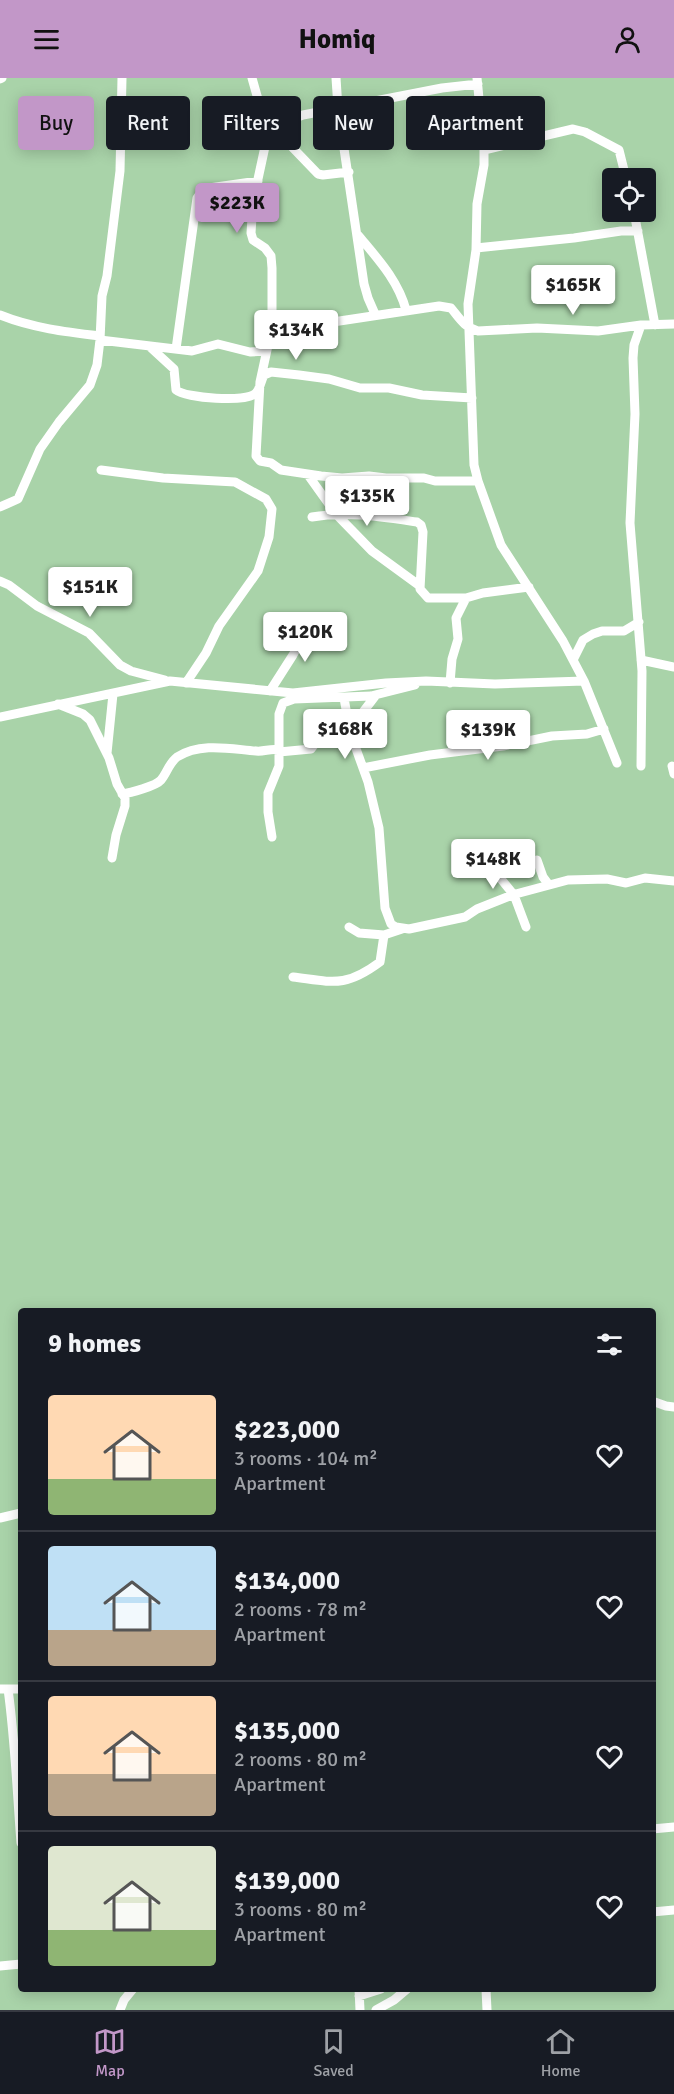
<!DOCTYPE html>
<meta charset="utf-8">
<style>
:root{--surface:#171b24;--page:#20242c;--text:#f1f3f6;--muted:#9ea1a6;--line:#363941;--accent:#c297c8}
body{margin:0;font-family:Signika,sans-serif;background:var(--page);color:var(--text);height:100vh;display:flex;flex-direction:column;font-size:22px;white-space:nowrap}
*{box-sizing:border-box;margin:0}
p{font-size:20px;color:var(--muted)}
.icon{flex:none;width:33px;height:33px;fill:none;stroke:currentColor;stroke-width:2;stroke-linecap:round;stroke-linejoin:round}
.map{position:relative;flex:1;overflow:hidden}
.panel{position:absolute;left:18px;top:1230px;width:638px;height:684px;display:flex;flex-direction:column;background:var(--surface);border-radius:6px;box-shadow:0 3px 15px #0003}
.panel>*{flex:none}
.banner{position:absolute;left:18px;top:18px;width:639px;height:54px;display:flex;gap:12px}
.tools{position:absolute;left:602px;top:90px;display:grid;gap:12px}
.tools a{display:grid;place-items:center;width:54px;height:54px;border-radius:6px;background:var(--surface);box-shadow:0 3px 15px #0003;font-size:30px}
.price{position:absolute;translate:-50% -51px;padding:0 14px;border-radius:6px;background:#fff;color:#222;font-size:20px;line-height:39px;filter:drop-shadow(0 2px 3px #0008)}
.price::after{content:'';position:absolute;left:50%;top:36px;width:18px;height:14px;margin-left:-9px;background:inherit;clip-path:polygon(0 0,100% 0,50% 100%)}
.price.on{background:var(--accent);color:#111}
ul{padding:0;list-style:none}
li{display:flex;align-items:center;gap:18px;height:150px;padding:0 30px}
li+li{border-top:2px solid var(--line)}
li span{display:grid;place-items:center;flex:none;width:168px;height:120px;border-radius:6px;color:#555}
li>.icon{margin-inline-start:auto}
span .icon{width:72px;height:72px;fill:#fffc;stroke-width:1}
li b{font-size:26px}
h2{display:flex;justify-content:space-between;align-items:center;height:72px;padding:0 30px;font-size:26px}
.pill{padding:0 21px;border-radius:6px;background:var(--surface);box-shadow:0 3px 15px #0003;font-size:21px;line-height:54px}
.pill.on{background:var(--accent);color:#111}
header{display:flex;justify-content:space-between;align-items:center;height:78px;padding:0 30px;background:var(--accent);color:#111;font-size:27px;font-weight:700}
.menu{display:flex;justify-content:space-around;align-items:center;height:84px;border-top:2px solid var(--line);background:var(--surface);font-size:16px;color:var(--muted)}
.menu a{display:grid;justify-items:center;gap:3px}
.menu .on{color:var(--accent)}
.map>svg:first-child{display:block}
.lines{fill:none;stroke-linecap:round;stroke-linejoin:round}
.minor{stroke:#fff;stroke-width:9}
</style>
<header><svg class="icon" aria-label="menu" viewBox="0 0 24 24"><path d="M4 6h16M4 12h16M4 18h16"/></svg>Homiq<svg class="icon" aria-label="person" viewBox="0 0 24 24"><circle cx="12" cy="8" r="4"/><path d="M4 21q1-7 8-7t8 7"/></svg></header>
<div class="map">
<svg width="674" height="1932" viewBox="0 0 674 1932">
<rect width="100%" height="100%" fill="#a9d3a9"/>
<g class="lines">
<path class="minor" d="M252,0L265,46L266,64L253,124L251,155L253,162L265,170L271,178L272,190V249L260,304L256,378L260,383L271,385L281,392L321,398L342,400L369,398L386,400H424L435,403H478
M336,0L338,30L364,206L368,220L375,236
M477,0L484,72V87L477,126L476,172L468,226L474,387L478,403L501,467L563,563L584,603L617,685
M0,1L2,0
M259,27L276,38L288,41
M277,49L292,69L318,96L323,97L349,94
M266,64L282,45L303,37L442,10L478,6
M484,72L573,51L585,54L619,72L626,100
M634,134L655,247
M358,157C377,180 398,202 406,232
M476,170L574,160L621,153H638
M0,237C32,250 66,254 100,258
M641,247L634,267L633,280L635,336L630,445L642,593L641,688
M272,249L313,247L439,228L451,230C460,241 464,249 478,253L537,250L598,253L641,247L674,246
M100,262L192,273L218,266L250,274L266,273
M149,268L174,291L176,312C185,320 247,325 256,315C260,311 261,303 264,297L271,294L299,297L329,301L360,310H389L422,317L472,320
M176,271L197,120L202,113L209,110L258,103
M101,392L163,400L235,404L266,421L272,431L269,459L258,493L219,548L206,575L186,605
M308,397L336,436L372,473L420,508
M0,429L18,421L40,371L59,344L90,307L97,287L100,262L102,218L107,198L120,93L122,0
M312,439C347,433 382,439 417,444L421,447L423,454L420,511L428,520H466L483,515L529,509
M0,503L9,507L37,528L89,555L120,587L131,593L165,602
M573,582L583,562L593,556L602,553H624L639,544
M641,582L674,589
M450,605L452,581L458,561L456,540L466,520
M270,613L293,577L312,541
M344,620L350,654L368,704L379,750L385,830L391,846L396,849L409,851L465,839L477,831L512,817L568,802L607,801L626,805L645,800L674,803
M58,626L83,636L90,642L109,680L117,706L125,720V728L116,757L112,780
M0,639L170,603L293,615L386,605L426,603L495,606L584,603
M350,651L376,617
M279,674L311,671L317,663L350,651
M107,675L113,616
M672,688L674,696
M363,690L430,677L503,668L552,658L587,656L604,651
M122,716C130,715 156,708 161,702C167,695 169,685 177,679C201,664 230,671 256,673C264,674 271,670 279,672
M272,759L268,734V715L279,688V636L283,625L294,621L371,618L415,607
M537,782L543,799L549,807
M492,790L514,817L526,849
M349,849L359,855L384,857
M293,899C333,904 345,910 380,884L384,857L402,851
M652,1323L666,1328L674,1329
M0,1440L21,1435
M0,1611H21
M8,1611C15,1662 17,1713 21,1765
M652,1751L674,1749
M652,1834L674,1832
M0,1888L21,1886
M359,1911L360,1932
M486,1911L487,1932
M359,1918L381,1911
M120,1932L124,1922L133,1911
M376,1932L394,1922L407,1911"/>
</g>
</svg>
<div class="tools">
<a><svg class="icon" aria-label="locate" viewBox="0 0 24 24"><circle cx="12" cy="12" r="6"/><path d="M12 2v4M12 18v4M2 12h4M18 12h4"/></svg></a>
</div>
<b class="price on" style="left:237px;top:156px">$223K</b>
<b class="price" style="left:573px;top:238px">$165K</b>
<b class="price" style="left:296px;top:283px">$134K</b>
<b class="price" style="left:367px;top:449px">$135K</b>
<b class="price" style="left:90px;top:540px">$151K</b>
<b class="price" style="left:305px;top:585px">$120K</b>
<b class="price" style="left:345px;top:682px">$168K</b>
<b class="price" style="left:488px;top:683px">$139K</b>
<b class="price" style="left:493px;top:812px">$148K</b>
<div class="banner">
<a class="pill on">Buy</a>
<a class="pill">Rent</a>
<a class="pill">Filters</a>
<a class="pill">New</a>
<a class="pill">Apartment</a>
</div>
<section class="panel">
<h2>9 homes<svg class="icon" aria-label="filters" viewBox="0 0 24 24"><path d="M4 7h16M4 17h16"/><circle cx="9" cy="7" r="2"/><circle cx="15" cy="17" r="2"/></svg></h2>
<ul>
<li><span style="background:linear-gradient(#ffd9b3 70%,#8fb573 0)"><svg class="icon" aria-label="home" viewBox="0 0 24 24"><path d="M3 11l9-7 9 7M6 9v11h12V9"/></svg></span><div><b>$223,000</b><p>3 rooms · 104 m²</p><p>Apartment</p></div><svg class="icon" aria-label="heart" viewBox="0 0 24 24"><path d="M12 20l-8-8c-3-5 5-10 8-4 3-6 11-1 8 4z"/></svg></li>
<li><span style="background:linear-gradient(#bfe0f5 70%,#b9a48a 0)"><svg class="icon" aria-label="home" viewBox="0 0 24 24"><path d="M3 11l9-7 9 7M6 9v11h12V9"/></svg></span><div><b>$134,000</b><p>2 rooms · 78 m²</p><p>Apartment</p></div><svg class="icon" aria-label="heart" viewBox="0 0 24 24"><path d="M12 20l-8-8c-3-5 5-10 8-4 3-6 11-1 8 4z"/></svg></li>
<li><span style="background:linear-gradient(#ffd9b3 65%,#b9a48a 0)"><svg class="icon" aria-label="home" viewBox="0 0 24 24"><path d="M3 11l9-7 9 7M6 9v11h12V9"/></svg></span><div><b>$135,000</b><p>2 rooms · 80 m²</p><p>Apartment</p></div><svg class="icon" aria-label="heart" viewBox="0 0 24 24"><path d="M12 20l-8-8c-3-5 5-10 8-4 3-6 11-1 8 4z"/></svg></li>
<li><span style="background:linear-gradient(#dfe7d0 70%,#8fb573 0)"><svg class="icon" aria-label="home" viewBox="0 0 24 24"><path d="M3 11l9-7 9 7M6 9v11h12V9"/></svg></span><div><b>$139,000</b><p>3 rooms · 80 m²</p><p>Apartment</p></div><svg class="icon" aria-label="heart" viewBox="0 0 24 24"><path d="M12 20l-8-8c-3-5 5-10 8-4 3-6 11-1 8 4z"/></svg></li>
</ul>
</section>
</div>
<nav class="menu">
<a class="on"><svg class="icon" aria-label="map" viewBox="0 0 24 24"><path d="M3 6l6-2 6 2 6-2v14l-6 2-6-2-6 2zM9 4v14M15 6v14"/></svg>Map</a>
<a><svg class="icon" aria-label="saved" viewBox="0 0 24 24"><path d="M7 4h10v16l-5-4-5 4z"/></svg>Saved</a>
<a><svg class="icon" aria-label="home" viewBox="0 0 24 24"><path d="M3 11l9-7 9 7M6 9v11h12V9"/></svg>Home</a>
</nav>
